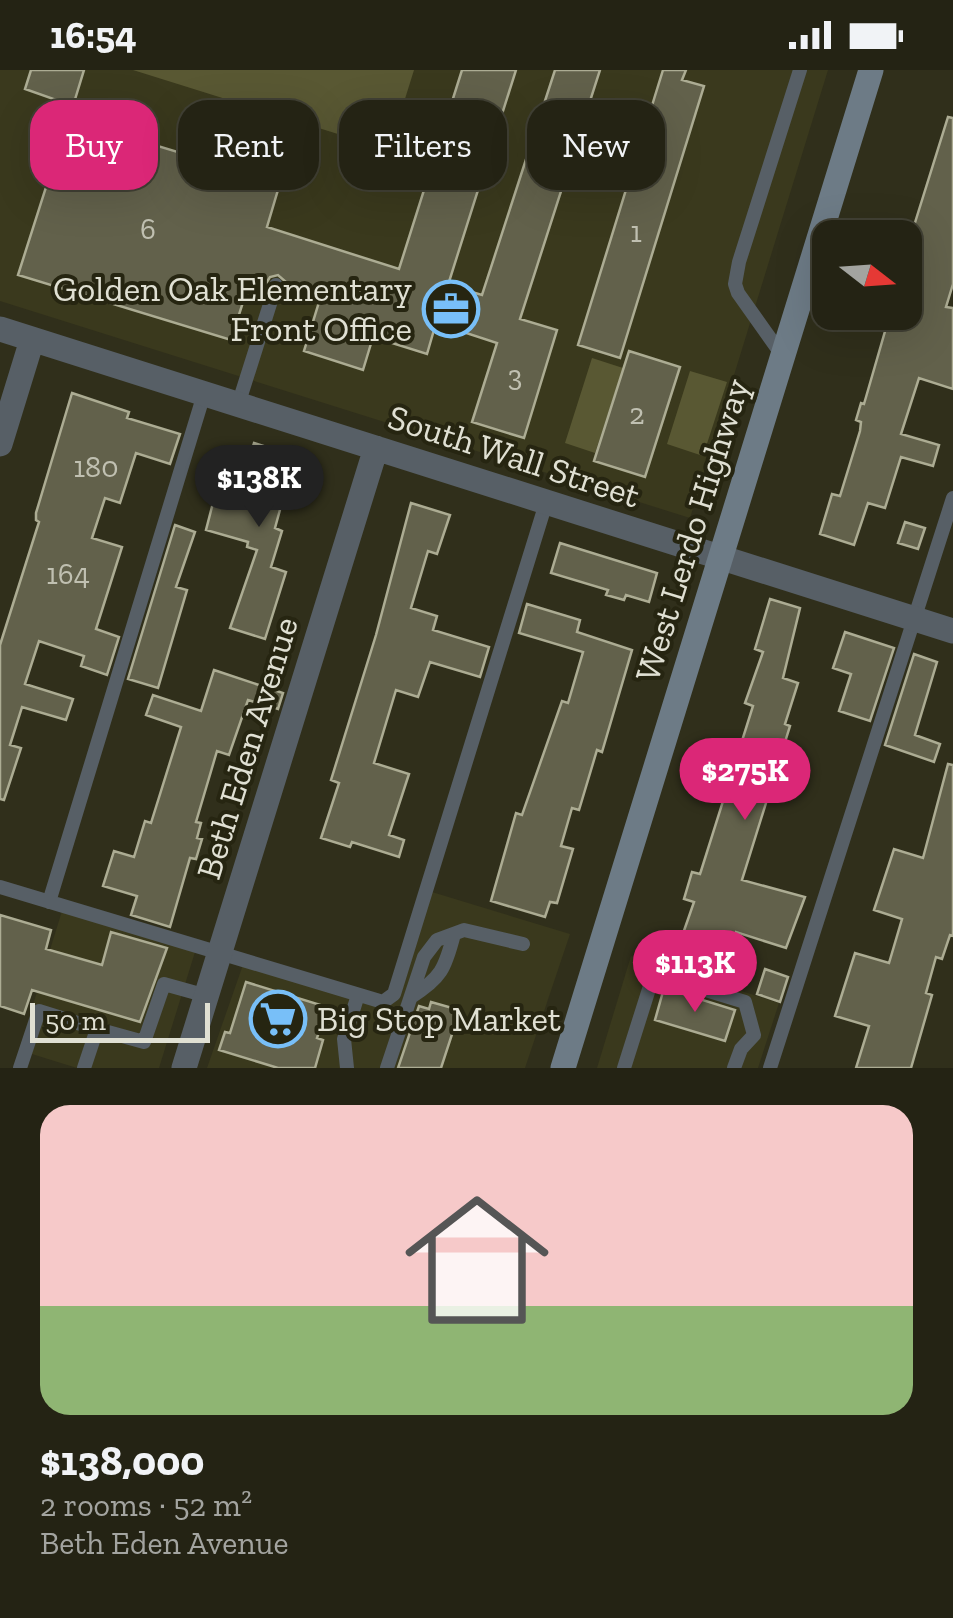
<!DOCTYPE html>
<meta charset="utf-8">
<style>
:root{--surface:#242314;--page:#302f22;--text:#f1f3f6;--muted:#a3a4a0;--line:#414034;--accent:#db2777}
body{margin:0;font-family:"Zilla Slab",serif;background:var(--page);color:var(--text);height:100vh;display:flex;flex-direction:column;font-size:38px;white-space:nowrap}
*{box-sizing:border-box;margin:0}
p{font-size:32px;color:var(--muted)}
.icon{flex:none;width:55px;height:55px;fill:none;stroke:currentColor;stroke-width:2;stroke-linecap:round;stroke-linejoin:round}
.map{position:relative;height:998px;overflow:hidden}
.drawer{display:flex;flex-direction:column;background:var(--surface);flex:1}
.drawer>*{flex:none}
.guide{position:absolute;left:30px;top:30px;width:895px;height:90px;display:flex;gap:20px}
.needle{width:65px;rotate:107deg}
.fabs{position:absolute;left:812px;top:150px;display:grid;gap:20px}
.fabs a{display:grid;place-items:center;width:110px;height:110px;border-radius:20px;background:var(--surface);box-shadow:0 10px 40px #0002,0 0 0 2px var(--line);font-size:50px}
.scale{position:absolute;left:30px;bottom:25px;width:180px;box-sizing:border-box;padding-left:10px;border:5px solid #e0e0d3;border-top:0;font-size:28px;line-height:35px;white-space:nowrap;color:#e0e0d3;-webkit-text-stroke:8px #262511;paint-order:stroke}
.price{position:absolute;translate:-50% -85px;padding:0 22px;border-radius:35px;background:var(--accent);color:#fff;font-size:32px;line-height:65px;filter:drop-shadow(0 2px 5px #0008)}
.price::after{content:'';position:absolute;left:50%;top:60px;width:30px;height:22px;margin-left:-15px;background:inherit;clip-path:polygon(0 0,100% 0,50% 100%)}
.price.selected{background:#222;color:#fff}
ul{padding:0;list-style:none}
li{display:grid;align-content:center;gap:20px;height:530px;padding:0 40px}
li span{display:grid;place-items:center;height:310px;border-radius:30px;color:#555}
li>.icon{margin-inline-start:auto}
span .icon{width:180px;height:180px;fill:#fffc;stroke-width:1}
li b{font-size:42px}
.tag{padding:0 35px;border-radius:30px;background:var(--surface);box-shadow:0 10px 40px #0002,0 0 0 2px var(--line);font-size:35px;line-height:90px}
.tag.selected{background:var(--accent);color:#fff}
.status{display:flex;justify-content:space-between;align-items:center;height:70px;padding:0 50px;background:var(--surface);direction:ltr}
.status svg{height:28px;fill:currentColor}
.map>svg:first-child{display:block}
.built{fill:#3a391d}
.green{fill:#595833}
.building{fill:#62614b;stroke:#acac93;stroke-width:2.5}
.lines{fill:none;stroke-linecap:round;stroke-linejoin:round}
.lane{stroke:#575f66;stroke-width:14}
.street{stroke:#575f66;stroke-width:25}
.secondary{stroke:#6d7b86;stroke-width:25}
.labels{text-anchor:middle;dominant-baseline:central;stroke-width:8;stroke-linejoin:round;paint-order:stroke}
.number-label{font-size:30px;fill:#c0c0b1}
.poi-label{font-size:35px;fill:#e0e0d3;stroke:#262511;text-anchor:end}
.street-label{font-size:35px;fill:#e0e0d3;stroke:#262511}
</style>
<div class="status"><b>16:54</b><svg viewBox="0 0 49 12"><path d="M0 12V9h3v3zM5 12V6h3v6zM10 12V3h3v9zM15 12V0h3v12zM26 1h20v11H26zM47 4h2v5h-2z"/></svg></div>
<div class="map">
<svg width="953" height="998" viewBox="0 0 953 998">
<rect width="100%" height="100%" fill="#302f1b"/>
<path class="built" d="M0,0H828L690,448L0,231Z
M432,822L570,864L525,998H207L245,889L393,930Z
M62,841L195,882L159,998H77L19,980Z
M631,886L779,933L758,998H597Z"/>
<path class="green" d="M133,0H414L389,80Z
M592,288L623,298L595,383L565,373Z
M690,301L727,312L703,386L667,374Z"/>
<path class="building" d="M31,0H84L73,36L25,19Z
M462,0H516L448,215L482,225L555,0H600L520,249L557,260L524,368L472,352L497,273L436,253L427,284L373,267L363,300L304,281L319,232L285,222L286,212L278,205L270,207L265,215L250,210L231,270L18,205L69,45L119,61L118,64L280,113L267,157L399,199Z
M663,0H686L682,10L704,16L620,288L578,275Z
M948,47L953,48V214L946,237L953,238V319L919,308L901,364L939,375L933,396L901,387L885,438L868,433L854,475L820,464L832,424L840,426L860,361L861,352L856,350L861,333L864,334L886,258L893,242H905V204L918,160L913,159Z
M629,281L680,297L645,407L594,391Z
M72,323L129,342L127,348L180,364L170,394L136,383L120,433L105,428L92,468L122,477L96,559L119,567L107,605L81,596L84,586L39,571L25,614L73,629L66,650L22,637L10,675L21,678L4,730L0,729V575L39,452L36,450V443Z
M254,373L314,392L305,420L287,414L275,458L282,461L271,497L286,502L265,569L230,558L257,480L247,477L248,472L206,460L215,425L236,431Z
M411,433L450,445L437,484L428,481L411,538L437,546L433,560L489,577L480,607L430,592L418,627L396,620L374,693L409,704L389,765L404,770L399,787L352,772L350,777L321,768L339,713L331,710L376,565Z
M905,452L925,458L918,479L898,473Z
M175,455L195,462L176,517L187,520L158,618L128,609Z
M560,473L657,503L649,532L626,525L624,530L606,525L608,520L551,503Z
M770,529L800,538L783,608L798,613L785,654L790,656L742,810L805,827L786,878L736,862L718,913L671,898L694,832L684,829L692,802L700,804L701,801L753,636L745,633L763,582L755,579Z
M527,534L580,550L577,562L632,580L602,682L597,680L579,740L572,738L561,776L573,779L557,833L550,832L545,847L491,831L516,743L522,745L562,631L568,633L583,582L519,563Z
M845,562L894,578L870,651L839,641L851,604L833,598Z
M914,584L937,592L915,665L940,674L934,692L885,675Z
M214,600L283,623L278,639L248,630L229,685L217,681L196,752L201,753L197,768L202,769L196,789L190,788L170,857L131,845L137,826L103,816L114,781L134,787L145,751L151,753L181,657L146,645L153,625L201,641Z
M948,694L953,695V866L950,865L942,889L936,887L926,923L932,925L911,998H856L869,956L835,946L855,883L889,893L902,849L874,840L894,779L923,788Z
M0,845L51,860L46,879L102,895L111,862L167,878L140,952L32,920L24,944L0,936Z
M765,899L788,907L780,932L757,924Z
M246,912L327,937L317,968L323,970L315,998H278L219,980L225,962L230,963Z
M664,918L735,940L725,971L655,950Z
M431,932L456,939L454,945L458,946L441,998H398L419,936L429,939Z"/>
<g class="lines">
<path class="lane" d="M782,285L738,223L735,214L739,192L800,0
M238,335L276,215
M0,817L383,932L394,924L546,433
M49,832L204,324
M411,927C441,908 445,899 454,864
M97,959L144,972L164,914L207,926
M20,998L39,941L97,959L84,998
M347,998L344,969L358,925
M387,998L424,887L437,870L464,860L523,874
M624,998L649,919L660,906L745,932L754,965L741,979L734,998
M770,998L953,428"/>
<path class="street" d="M0,259L953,561
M0,374L32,270
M184,998L376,378"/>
<path class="secondary" d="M563,998L871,0"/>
</g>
<defs>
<g id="office-ring" transform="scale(2.875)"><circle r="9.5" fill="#262511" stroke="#78bff8" stroke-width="1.5"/><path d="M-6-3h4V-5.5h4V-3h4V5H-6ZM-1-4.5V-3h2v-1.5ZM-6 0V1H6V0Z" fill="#78bff8"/></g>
<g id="supermarket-ring" transform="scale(2.875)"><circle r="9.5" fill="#262511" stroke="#78bff8" stroke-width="1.5"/><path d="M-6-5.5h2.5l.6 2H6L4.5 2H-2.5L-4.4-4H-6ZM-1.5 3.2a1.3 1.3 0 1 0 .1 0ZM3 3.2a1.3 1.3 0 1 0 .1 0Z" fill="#78bff8"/></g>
</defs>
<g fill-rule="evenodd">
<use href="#office-ring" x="451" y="239"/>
<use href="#supermarket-ring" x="278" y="949"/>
</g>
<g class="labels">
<g class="number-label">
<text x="148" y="159">6</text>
<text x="636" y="162">1</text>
<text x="515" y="306">3</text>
<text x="637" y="344">2</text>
<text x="96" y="397">180</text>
<text x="68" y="504">164</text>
</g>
<g class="poi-label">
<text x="412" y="219">Golden Oak Elementary<tspan x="412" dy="40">Front Office</tspan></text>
<text x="317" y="949" text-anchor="start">Big Stop Market</text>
</g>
<g class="street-label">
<text transform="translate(514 386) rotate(18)">South Wall Street</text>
<text transform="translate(692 460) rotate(-73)">West Lerdo Highway</text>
<text transform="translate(247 678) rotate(-73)">Beth Eden Avenue</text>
</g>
</g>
</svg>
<div class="fabs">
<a><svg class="needle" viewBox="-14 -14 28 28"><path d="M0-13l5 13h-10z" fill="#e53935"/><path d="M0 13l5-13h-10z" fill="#a3a4a0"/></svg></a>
</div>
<div class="scale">50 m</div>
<b class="price selected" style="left:259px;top:460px">$138K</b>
<b class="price" style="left:745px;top:753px">$275K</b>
<b class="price" style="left:695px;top:945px">$113K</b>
<div class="guide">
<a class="tag selected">Buy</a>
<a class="tag">Rent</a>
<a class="tag">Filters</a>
<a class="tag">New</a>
</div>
</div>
<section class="drawer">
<ul>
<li><span style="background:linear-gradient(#f6c9c9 65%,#8fb573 0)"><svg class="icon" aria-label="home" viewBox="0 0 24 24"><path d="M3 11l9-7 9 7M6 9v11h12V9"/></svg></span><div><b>$138,000</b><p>2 rooms · 52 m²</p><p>Beth Eden Avenue</p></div></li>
</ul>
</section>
